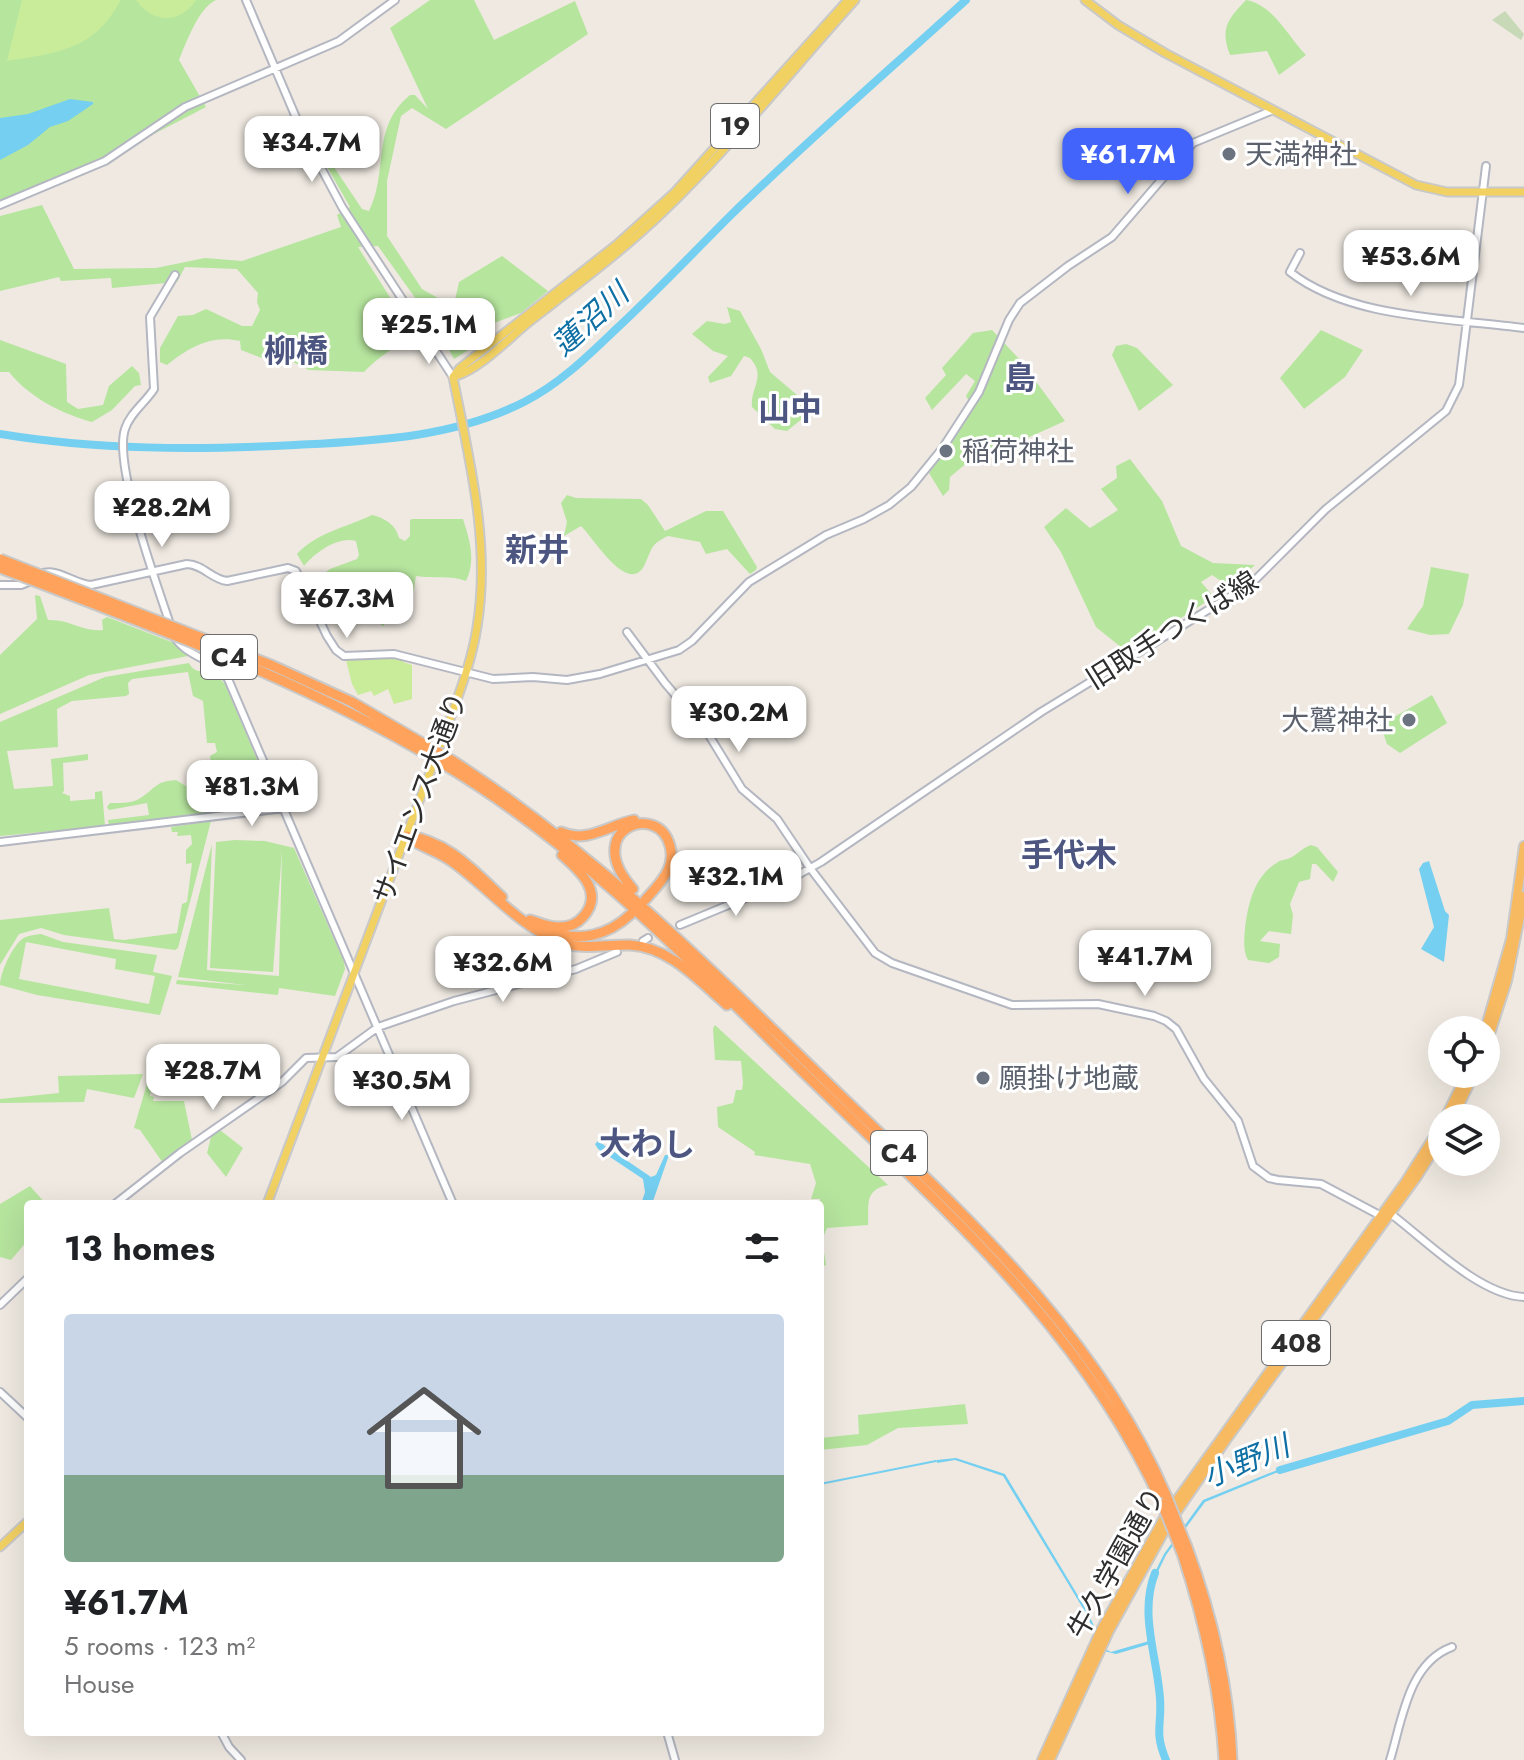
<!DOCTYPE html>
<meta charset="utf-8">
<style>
:root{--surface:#fff;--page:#f2f2f2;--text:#202124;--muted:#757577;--line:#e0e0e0;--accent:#4264fb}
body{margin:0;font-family:Jost,"Noto Sans JP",sans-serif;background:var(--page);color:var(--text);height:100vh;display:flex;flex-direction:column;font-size:30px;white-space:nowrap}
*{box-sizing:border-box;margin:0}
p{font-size:26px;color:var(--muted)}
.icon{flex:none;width:44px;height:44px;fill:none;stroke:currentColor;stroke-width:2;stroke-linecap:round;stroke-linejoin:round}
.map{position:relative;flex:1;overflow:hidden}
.side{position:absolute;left:24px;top:1200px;width:800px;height:536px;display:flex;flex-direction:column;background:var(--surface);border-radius:8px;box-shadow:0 8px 32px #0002}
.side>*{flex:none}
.buttons{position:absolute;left:1428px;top:1016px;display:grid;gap:16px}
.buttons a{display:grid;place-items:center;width:72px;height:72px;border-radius:50%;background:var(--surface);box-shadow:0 8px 32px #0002;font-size:40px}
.price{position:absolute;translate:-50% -68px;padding:0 18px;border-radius:16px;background:#fff;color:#222;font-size:26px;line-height:52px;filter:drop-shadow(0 2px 4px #0008)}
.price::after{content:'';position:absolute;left:50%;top:48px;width:24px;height:18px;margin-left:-12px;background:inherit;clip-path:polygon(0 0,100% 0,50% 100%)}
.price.on{background:var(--accent);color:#fff}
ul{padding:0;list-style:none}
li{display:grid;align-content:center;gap:16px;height:424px;padding:0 40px}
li+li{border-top:2px solid var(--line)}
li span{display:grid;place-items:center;height:248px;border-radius:8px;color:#555}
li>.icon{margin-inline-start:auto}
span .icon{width:144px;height:144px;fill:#fffc;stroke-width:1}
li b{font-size:34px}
h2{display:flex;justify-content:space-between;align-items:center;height:96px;padding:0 40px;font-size:34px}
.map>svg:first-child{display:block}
.green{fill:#b6e59e;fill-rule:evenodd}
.cemetery{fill:#c8d9b8}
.pitch{fill:#c9ec9a}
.water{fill:#75cff0}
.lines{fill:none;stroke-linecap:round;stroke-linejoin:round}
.stream{stroke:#75cff0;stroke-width:2}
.river{stroke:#75cff0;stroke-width:8}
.tertiary-casing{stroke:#b4b7c1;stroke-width:10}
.primary-casing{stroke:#c9c9c9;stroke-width:11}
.trunk-casing{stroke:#c9c9c9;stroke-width:12}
.motorway-casing{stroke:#c9c9c9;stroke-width:13}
.tertiary{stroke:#fff;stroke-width:6}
.primary{stroke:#f2d163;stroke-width:7}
.trunk{stroke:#f8ba60;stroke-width:8}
.motorway{stroke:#ffa35c;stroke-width:9}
.motorway-bridge-casing{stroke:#c9c9c9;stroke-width:13;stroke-linecap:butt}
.motorway-bridge{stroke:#ffa35c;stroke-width:9}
.worship-dot{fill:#6b7280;stroke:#fff;stroke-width:3}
.labels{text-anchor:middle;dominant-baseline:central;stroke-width:6;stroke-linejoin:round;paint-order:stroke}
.shield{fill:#fff;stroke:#6d6d6d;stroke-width:2}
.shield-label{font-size:26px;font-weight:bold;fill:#2e2e2e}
.worship-label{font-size:28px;fill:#5b616d;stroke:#fff;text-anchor:start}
.street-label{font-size:28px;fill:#2e2e2e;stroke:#fff}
.water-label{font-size:30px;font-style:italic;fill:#0d6fa3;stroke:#fff}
.quarter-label{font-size:32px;font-weight:bold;fill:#4d5680;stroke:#fff}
</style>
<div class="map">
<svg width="1524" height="1760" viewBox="0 0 1524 1760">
<rect width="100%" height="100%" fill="#efe9e1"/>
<path class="green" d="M0,0H216C199,7 186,43 179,60L206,107L154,134L133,142L118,152L0,203Z
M430,0H474L494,40L575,1L588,34L446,129L412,108L401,116L387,181V236L422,289L450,305L455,300L459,282L502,256L548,291L521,313L494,323L472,315L450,318L470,349L454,359L439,331L378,246L358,247L412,332C397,347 379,356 364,372L309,370L289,360L277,361L259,357L241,350L240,341C211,334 188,348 167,365L160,362V348L178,316L193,315L206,309L242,326H252L260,310L257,302L258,293L237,269L185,267L177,282L112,288L111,278L61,281L59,277L0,291V216L42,205L74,269L156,268L205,258L242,261L341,227L337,215L350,207L322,158L326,155L362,209L369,211C389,172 370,128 410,95H415L428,109L390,28Z
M1246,0C1274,5 1288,37 1306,55L1279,75L1267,51L1230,55C1220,29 1227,20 1246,0Z
M727,307L740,311L761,349L770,372L811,407L803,418L787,431L775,429L752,407C750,387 767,377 750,358L744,356L731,376L710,383L708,377L728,356L713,351L692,334L707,321L725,324L731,322Z
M992,330L1021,361L1065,421L1025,439L1018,453L1005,457L986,447L950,477L949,490L943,496L929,473L973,408L966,396L975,381L966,374L932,410L925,398L946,375L942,368L973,333Z
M1321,330L1363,350L1345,377L1304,409L1280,378Z
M0,340L66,364L67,402L78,409L103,405L109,386L132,366L139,373L141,385L135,386L112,410L92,422C62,414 29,397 9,372H0Z
M1126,344L1137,348L1173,385L1139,411L1112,355L1116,346Z
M1130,459L1162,501L1181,546L1213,563L1255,565L1230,587L1212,575L1201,582L1214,597L1127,652L1096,627L1061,552L1044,527L1066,508L1090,528L1118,510L1101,489L1117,478L1116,466Z
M567,495L576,498L641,499L648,505L665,531L706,511H723L757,567L756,570L750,574L727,549L706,554L700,542L668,536C650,545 653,547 645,564C629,598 593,537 581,526L564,536L567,522L561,503Z
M372,515C385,518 396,525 399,538L405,541L410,536V520L412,519H463C470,541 476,560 466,581C452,575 432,579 416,576L412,600L394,610H385L384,626L381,625L376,603L365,600L361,605L352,604L346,597L328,605L319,606L311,594L313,582L330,569L357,559L359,555L356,541C337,536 315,553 304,566L297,554C316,533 347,527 372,515Z
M1431,567L1469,574L1463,605L1449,634L1430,635L1407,629L1423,606Z
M35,595L40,596L48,620C70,619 82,632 103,630L102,620L107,617L174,643L188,656L89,675L0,714V655L37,619Z
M189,663C194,673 202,672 211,669L225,684L276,804L220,811C213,796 198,791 189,778L213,776L210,756L217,752L215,743H207L203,701L193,696L188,672L132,679L128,683L129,694L126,696L72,701L57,709L58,747L7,751L14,789L53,786L51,759L88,754V760L63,763L64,791L62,793L70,796V801L95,799V792L102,791L105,826L0,836V722L105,677Z
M1432,695L1447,723L1400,753L1387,744L1377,715L1379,711L1389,720Z
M176,780L207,799L211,803V814L109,825L108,820L149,815L147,803L109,810L107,807L110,803C121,803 133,804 142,797C158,786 155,782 176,780Z
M211,821L178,948L175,950L64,935L41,928L19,934L0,965V920L109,908L114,939L124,940L177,933L182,904L187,902L192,863L186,864V850L192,844L191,835L177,836L178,832H172L171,827Z
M235,840L265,841L294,848L344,962L345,969L335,996L279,988L278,995L176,984L177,980L245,985L178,977L212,844L207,970L279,976L282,850L273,972L210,968L216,842Z
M1311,845L1317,847L1338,872L1333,882L1316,864H1312L1310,879L1299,882L1290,904L1293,915L1291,934L1269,931L1260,941L1280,944L1279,957L1269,963L1248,960C1243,951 1244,939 1245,929C1248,904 1254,876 1278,862C1282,859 1287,860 1290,858C1298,854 1302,848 1311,845Z
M41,934L63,942L157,955L153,972L172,976L160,1015L37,995L0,985C0,973 12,947 22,939C28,935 34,935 41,934ZM26,942L116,959L115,969L155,976L149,1004L19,979Z
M715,1025L888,1185C864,1190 869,1204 868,1225L827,1228L822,1240L826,1265L823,1266L820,1199H811L816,1183L810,1164L754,1155L755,1152L718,1127L717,1107L733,1103L736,1090H742L743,1083L741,1061L715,1060L713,1028Z
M143,1074L134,1098L87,1089L84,1102L0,1103V1099L59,1093L58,1076Z
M149,1077L153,1078L150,1096L154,1097L153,1101H184L192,1140L163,1163L140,1130L134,1128Z
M220,1130L243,1148L226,1177L207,1153L211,1137Z
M30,1186L46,1204H28V1240L11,1260L0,1257V1204Z
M965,1404L968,1424L898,1428L867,1445L820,1450V1438L859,1434L858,1415Z"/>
<path class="cemetery" d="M1505,11L1524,34L1521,40L1492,20Z"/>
<path class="pitch" d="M22,0H120V1C95,50 56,53 7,61Z
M136,0H196C180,25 152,23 136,0Z
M381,657L403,658V662L412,665V699L394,704L388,689L374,696L371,691L358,695L352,684L346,660Z"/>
<path class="water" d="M70,99L93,102V104L68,121L50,127L28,145L0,160V118L28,114Z
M1429,861L1445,911L1449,915L1444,962L1421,949L1434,927L1419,869L1423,863Z
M598,1141L651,1177L656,1175L665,1155H669L652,1204H641L645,1192L643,1179L598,1149L595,1144Z
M956,1458L1005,1474L1086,1609L1105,1649L1111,1652L1149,1641L1150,1644L1116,1654L1104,1651L1084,1610L1003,1476L955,1460L937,1463V1460Z
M1287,1466L1288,1468L1205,1502L1166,1555L1153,1582H1150L1164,1554L1203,1500Z"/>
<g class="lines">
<path class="stream" d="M820,1484L936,1461
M1150,1642L1151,1641"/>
<path class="river" d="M0,434C97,450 197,450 295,445C373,441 453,438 524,402C558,385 587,357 614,331C654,294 691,255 730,216C806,142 887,72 966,0
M1280,1470L1448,1421L1472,1405L1524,1401
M1155,1573C1139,1614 1157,1656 1160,1698C1162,1726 1154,1732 1166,1760"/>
<g class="tertiary-casing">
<path id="tertiary" d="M246,0L303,134L342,207L453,377
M0,205L105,161L185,107L339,41L395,0
M1300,253L1290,272C1350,319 1450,318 1524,328
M40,574C58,567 73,584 91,585L187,564C204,565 211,579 227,581L288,568L296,571L327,636L336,650L344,656L394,654L493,679L533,677L567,680L600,674L679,650L692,641L749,582L826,535L864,519L889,505L911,487L942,449L979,392L1009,320L1020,303L1068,266L1112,237L1193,143L1273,110
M0,585H21L31,581
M171,627C158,588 113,465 125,429C130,413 145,403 154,389L150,317L175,275
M627,632L665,683L707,732L742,789L777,819L810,868L875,953L892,963L1012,1005L1098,1004L1154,1016L1166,1021L1176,1029L1204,1079L1238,1121L1253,1166L1269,1178L1278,1180L1321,1184L1383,1217
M175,638C189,658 215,659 228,679L453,1204
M0,842L284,808
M680,925L789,880L821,862L1041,712L1252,583L1326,509L1446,411L1459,385L1486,166
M643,941L648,938
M115,1204L180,1153L282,1082L306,1058L337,1057L378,1027L454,1001L576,969L617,952
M1387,1211C1424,1238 1478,1295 1524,1297
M0,1305L28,1278
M0,1392L28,1418
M221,1732L229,1747L241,1760
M667,1732L675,1760
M1390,1760C1402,1721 1408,1663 1452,1647"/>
</g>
<g class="primary-casing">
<path id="primary" d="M1085,0L1118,25L1165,53L1416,185L1447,192H1524
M456,376C480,369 509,338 529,322C574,287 620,253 662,213C731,147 791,71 855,0
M267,1204L449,722C460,691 472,660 477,627C491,543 469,459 453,377L460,368L616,245L675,192L848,0
M0,1547L28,1521"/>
</g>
<g class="trunk-casing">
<path id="trunk" d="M1485,1030L1511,939L1524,846
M1486,1046L1507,981L1524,896
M1445,1118L1467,1074
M1453,1118L1474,1074
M1042,1760L1101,1630L1164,1518L1406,1181L1442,1124
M1050,1760L1109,1631L1167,1526L1226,1440L1416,1178L1442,1137"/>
</g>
<g class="motorway-casing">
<path id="motorway" d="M453,761C597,854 710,968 832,1087C958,1209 1096,1331 1166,1495
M448,767C582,848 690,961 801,1070C937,1203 1083,1327 1162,1504
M561,832C587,844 609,825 634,820
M406,836C421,848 439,851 454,863C489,888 516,923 557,941C580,951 606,944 630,945C670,947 699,981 727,1005
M406,836C447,840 473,870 502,897
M633,889C580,830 658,800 670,846C672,854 672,862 668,870C663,881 654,890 645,900
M530,920C540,923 550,928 560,927C569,927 577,924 583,917C605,893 580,871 562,855
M549,932C581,941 606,937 631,914
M1187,1547C1212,1614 1229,1688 1232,1760
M1182,1553C1204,1620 1220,1690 1224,1760"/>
</g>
<use href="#tertiary" class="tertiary"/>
<use href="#primary" class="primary"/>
<use href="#trunk" class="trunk"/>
<use href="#motorway" class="motorway"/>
<g class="motorway-bridge-casing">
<path id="motorway-bridge" d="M0,559L271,665L352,702L453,761
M0,568C153,627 307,681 448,767
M1166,1495L1187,1547
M1162,1504L1182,1553"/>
</g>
<use href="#motorway-bridge" class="motorway-bridge"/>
</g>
<g class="worship-dot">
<circle cx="1229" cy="154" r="8"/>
<circle cx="946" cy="451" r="8"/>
<circle cx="1409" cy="720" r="8"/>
<circle cx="983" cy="1078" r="8"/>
</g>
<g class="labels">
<g class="shield">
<rect x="711" y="104" width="48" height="44" rx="6"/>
<rect x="201" y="635" width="56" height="44" rx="6"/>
<rect x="871" y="1131" width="56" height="44" rx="6"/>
<rect x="1262" y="1321" width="68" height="44" rx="6"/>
</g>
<g class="shield-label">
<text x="735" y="126">19</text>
<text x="229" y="657">C4</text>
<text x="899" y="1153">C4</text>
<text x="1296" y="1343">408</text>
</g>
<g class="worship-label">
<text x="1245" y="154">天満神社</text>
<text x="962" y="451">稲荷神社</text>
<text x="1393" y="720" text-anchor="end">大鷲神社</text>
<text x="999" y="1078">願掛け地蔵</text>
</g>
<g class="street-label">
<text transform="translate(1172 630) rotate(-32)">旧取手つくば線</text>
<text transform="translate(420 798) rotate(-70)">サイエンス大通り</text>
<text transform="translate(1116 1563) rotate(-61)">牛久学園通り</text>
</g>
<g class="water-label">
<text transform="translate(590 319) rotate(-42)">蓮沼川</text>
<text transform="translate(1246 1461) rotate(-22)">小野川</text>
</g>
<g class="quarter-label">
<text x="296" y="351">柳橋</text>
<text x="1020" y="378">島</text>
<text x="790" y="409">山中</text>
<text x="537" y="550">新井</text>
<text x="1069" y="855">手代木</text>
<text x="647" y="1144">大わし</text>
</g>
</g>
</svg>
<div class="buttons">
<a><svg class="icon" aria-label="locate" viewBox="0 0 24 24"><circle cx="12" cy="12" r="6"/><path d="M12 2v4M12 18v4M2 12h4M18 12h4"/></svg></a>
<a><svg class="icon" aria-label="layers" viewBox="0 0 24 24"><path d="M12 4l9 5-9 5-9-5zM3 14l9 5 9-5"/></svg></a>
</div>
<b class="price" style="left:312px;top:184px">¥34.7M</b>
<b class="price on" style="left:1128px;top:196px">¥61.7M</b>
<b class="price" style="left:1411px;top:298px">¥53.6M</b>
<b class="price" style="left:429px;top:366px">¥25.1M</b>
<b class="price" style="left:162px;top:549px">¥28.2M</b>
<b class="price" style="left:347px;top:640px">¥67.3M</b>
<b class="price" style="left:739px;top:754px">¥30.2M</b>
<b class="price" style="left:252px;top:828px">¥81.3M</b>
<b class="price" style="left:736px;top:918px">¥32.1M</b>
<b class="price" style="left:1145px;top:998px">¥41.7M</b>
<b class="price" style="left:503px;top:1004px">¥32.6M</b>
<b class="price" style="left:213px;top:1112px">¥28.7M</b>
<b class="price" style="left:402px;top:1122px">¥30.5M</b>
<section class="side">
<h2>13 homes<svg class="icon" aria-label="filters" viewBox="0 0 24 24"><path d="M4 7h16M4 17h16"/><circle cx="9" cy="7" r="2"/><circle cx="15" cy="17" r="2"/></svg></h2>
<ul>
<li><span style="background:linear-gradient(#c9d6e8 65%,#7fa58c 0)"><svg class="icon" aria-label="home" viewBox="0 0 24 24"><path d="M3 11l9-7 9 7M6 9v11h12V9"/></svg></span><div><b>¥61.7M</b><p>5 rooms · 123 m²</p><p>House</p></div></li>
</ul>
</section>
</div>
